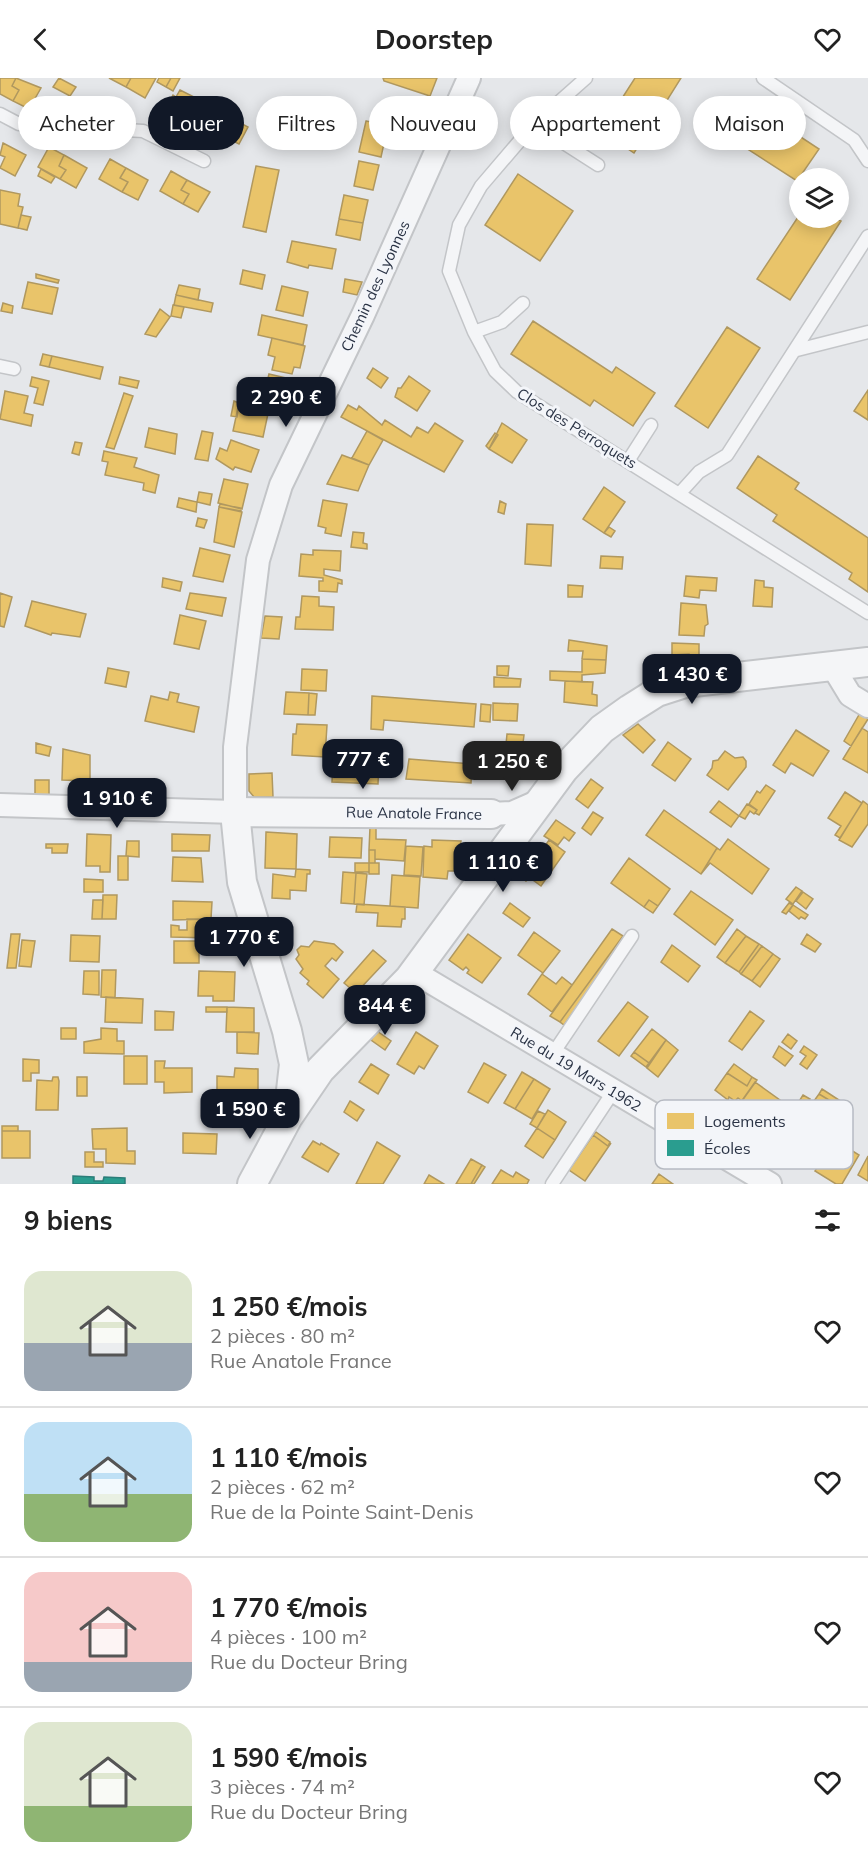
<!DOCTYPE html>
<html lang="fr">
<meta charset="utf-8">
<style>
:root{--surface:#fff;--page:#f6f6f6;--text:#222;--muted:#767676;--line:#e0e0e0;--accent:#111827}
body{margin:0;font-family:Mulish,sans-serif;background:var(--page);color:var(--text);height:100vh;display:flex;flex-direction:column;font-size:22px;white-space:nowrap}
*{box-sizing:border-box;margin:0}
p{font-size:20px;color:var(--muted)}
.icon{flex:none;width:33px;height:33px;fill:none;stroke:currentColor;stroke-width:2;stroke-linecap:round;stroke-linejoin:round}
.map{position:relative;height:1106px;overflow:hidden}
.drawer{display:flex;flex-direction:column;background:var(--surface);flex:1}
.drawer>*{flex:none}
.banner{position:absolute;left:18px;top:18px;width:832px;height:54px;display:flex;gap:12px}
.tools{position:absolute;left:789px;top:90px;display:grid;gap:12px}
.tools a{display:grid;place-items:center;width:60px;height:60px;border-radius:50%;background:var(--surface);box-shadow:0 3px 15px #0003;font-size:30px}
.price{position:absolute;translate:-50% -51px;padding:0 14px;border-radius:12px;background:var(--accent);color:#fff;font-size:20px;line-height:39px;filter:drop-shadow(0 2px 3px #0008)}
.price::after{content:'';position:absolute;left:50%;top:36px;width:18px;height:14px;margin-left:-9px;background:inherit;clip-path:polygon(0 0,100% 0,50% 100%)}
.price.active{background:#222;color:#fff}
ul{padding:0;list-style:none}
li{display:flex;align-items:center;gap:18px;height:150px;padding:0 24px}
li+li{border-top:2px solid var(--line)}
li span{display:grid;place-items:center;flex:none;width:168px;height:120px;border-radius:18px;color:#555}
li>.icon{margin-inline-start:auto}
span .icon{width:72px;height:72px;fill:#fffc;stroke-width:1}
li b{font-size:26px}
h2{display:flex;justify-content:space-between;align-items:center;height:72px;padding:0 24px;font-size:26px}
.chip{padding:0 21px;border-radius:27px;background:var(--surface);box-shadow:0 3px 15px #0003;font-size:21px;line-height:54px}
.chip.active{background:var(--accent);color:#fff}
header{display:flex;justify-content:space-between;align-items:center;height:78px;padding:0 24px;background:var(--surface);font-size:27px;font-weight:700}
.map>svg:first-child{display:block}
.homes{fill:#e9c46a;stroke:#b0985f;stroke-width:1.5}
.schools{fill:#2a9d8f;stroke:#2a7d79;stroke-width:1.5}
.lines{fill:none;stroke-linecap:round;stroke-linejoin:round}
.service-casing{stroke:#c3c5c8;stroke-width:15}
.minor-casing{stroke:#c3c5c8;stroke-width:26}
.tertiary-casing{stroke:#c3c5c8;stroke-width:32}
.service{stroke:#f4f5f7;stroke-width:12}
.minor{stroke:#f4f5f7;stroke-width:22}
.tertiary{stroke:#f4f5f7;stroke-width:28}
.labels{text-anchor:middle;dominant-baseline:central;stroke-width:6;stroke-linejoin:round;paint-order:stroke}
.street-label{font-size:15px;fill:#2a3345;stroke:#f3f5f9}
.key{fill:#f3f5f9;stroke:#b7bbc3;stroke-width:1.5}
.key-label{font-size:16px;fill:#2a3345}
</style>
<header><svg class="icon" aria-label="back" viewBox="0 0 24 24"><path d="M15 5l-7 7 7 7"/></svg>Doorstep<svg class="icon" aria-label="heart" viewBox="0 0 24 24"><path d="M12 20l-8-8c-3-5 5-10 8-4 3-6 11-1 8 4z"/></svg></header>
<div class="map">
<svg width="868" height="1106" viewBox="0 0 868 1106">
<rect width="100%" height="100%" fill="#e5e7ea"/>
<path class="homes" d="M0,0H16L12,8L19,12L13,23L0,16Z
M16,0L41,10L29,31L13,23L19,12L12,8Z
M59,0L76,9L70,18L53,9Z
M109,0H131L126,9Z
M131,0H156L145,20L126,9Z
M159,0H171L166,9L157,4Z
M171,0H180L173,13L166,9Z
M383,0H437L430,18L384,3Z
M635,0H681L634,75L601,53Z
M180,12L200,22L188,43L168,33L174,23L171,21L173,17L176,19Z
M740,19L819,71L797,103L718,52Z
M305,20L329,25L327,34L303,29Z
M200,22L219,33L207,54L188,43Z
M228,23L236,28L227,43L219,39Z
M233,41L248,49L239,66L223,58Z
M366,43L388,47L381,79L359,74Z
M3,65L26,77L15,98L0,90L5,79L0,77Z
M49,69L64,77L59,88L66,92L60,101L38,89Z
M64,77L87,90L76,110L60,101L66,92L59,88Z
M110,81L126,90L120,100L128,104L122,114L99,101Z
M359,83L379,87L373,112L354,108Z
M256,88L279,92L266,154L243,149Z
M126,90L148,102L138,122L122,114L128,104L120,100Z
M41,91L55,99L51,105L38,98Z
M171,93L187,102L181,112L189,116L183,126L160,113Z
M518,96L573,133L540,183L485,147Z
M187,102L210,114L198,134L183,126L189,116L181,112Z
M0,112L20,116L18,128L23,129L18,150L0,146Z
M344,117L368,122L363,145L339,141Z
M800,136V140H834L841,143L790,222L757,201Z
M21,137L31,139L27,152L18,150Z
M339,141L363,145L360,162L336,157Z
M292,163L336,171L332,191L309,187L308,190L287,184Z
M243,192L265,197L262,211L240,206Z
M36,196L59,202L58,205L36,200Z
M345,201L362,204L357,217L343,214Z
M28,204L58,210L52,236L22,230Z
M179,207L200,211L198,222L176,217Z
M282,208L308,214L303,238L276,232Z
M176,217L213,225L211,234L174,227Z
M3,225L13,228L12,235L1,233Z
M173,227L184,229L181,240L171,238Z
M160,231L170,239L156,259L145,256Z
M262,237L307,247L303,267L258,257Z
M533,243L612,295L616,289L655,315L633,348L594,322L590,328L511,276Z
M727,249L760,270L708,350L675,328Z
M272,260L305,268L300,290L294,289L292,296L272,292L275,279L268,277Z
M43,276L52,278L49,289L40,287Z
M52,278L103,289L100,301L49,289Z
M373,290L388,300L381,310L367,300Z
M269,296L299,303L293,332L262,325Z
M409,298L430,313L417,333L395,319L398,310H401Z
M32,299L49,303L43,327L34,325L38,310L30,308Z
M120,299L139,303L137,310L119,306Z
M868,312V342L854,333Z
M5,313L28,318L24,335L33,337L31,348L0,341Z
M124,315L133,318L114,371L106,369Z
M234,323L239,325L237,339L231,338Z
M239,325L269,331L263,359L233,353Z
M348,327L357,332L359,328L382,347L385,342L411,359L417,349L428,355L435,345L463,363L444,394L341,339Z
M502,345L527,362L512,385L489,371Z
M149,350L177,356L175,376L145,369Z
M202,353L213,355L208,383L195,381Z
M367,353L383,362L369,387L352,380Z
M495,355L498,357L489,371L486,368Z
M231,362L259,372L251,394L235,389L233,392L216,381L220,370L227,373Z
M75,364L82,365L79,377L72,375Z
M104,373L137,380L134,389L159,397L155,415L143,412L144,405L105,397L108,384L102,383Z
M342,377L369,387L358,413L327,406Z
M758,378L799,405L795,411L868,460V514L849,501L852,495L773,443L777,437L737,410Z
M224,401L248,406L242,431L218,425Z
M604,409L625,424L604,455L583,441Z
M199,414L212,416L210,427L197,424Z
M179,420L197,424L196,434L177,429Z
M323,422L347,426L341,458L325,455L326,450L318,448Z
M500,423L506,426L504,436L498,434Z
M220,426L241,430V433L219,429Z
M219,429L242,434L234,469L214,464Z
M198,440L207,442L204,450L196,448Z
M527,446L553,447L551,488L525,486Z
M609,449L615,453L611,459L604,455Z
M353,454L364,455L363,465L367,466V471L351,469Z
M200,470L230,477L223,504L193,498Z
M313,472L341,473L340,493L324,491V497L342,502V506L338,505L337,514L319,513V503H323V500L299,498L301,476L313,477Z
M601,478L623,479L622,491L600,490Z
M686,498L717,500L716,513L700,512L699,520L684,518Z
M163,500L182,504L180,513L162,509Z
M755,502L764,503V509L773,510L772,529L753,528Z
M568,507L583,508L582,519H568Z
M0,515L12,519L4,549L0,548Z
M190,515L226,520L222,538L186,531Z
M302,518L319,519V528L334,529L333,552L295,551L296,539H300Z
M32,523L86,536L80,559L52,555L51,557L25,548Z
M681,525L706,527L708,546L705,548L704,558L679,557Z
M180,537L206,543L199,571L174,566Z
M265,538L282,539L279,561L261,560Z
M569,562L607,568L606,582L582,581L583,573H568Z
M672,565L699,566V586L689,588V576L672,577Z
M582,581L606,582L605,595L582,597V604L550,602V593L582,594Z
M497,588H509L508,598L497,597Z
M108,590L129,594L126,609L105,605Z
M302,591L327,592L326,613L301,612Z
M494,599L521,601L520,609H494Z
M565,603L593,604L592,616L597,617V628L564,624Z
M170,614L179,616L177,624L199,629L194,654L145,643L151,618L168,622Z
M286,614L309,615L308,637L284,636Z
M309,615L317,616L315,637H308Z
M372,618L476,626L474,649L384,642L383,652L371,651Z
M493,625L518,626L517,643L493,642Z
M481,626L491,627L490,644L480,643Z
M860,635L868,641L851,668L844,663Z
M297,646L327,647L325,679L292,677L293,656H296Z
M638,646L655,662L643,675L623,657Z
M862,650L868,654V695L843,681Z
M796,652L829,673L813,698L791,685L785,695L773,687Z
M507,656L524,657L523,665L534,666L533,689L504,687Z
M668,664L691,681L675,703L652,687Z
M36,665L51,669L49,678L36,675Z
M63,671L90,677V703L62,702Z
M725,673L735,680L743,679L746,683V689L728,712L707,697L712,690L713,683L718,682Z
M333,680L379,682L378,706L332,704Z
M409,681L472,686L471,705L406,701Z
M272,695L273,719H254L249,713V696Z
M591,701L603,710L588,730L576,721Z
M35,702H49V719H35Z
M766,707L775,713L759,737L755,735L757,732L749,726L757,713L760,715Z
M845,714L862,725L840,760L835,757L841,748L828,740Z
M719,723L739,738L731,749L710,734Z
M863,723L868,727V746L852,769L839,762Z
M747,726L757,732L754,736L750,733L745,741L739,738Z
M664,732L717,770L701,796L646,757Z
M593,734L603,740L591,757L582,750Z
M556,742L575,755L569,763L564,759L558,767L544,758Z
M370,749H376V761L406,762L404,783L375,781V772H369Z
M266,754L297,756L296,791L265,790Z
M87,756L111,757L110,794H100V788H86Z
M172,756L210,757L209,773H172Z
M330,759L362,760L361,780L329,779Z
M728,761L769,791L752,816L710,785L701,796L717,770L720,772Z
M432,762L461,763L456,793H448L447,801L423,799L424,768L432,769Z
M549,762L565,774L541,808L530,800L526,803L522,800V794L537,771L541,774Z
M127,763H139V779L126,778Z
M46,766H68L67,775H52V770H46Z
M406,768L423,769L421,798L404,797Z
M369,772H375V785H369Z
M457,775L460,776V793H456Z
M118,778H128V802H118Z
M173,779L201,780L203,804L172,803Z
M629,780L670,811L658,828L649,822L644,829L611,805Z
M355,785H369V794H355Z
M369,785H379V796H369Z
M296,791L310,792V796H307L306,813L290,812V821L272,820L273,796L295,799Z
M343,794L356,795L354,826L341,825Z
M356,795L367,796L364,827L354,826Z
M392,797L420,799L418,830L390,828Z
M84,801L103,802V814H84Z
M796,809L802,813L793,826L786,821Z
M691,813L733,842L715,867L674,836Z
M803,814L813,821L806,831L796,823Z
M103,817H117L116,841H102Z
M93,822H103L102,841H92Z
M649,822L658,828L653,835L644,829Z
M173,823L212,824L211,841L173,842Z
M510,825L530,840L523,849L503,835Z
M789,825L793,827L786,836L782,834Z
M357,826L405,829V841H402L401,849L377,848L378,835L356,834Z
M793,827L808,837L805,841L801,839L799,841L789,833Z
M187,841H211V860L171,859V847L179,848V852H187Z
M215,842H232V853L215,852Z
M612,851L623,858L560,944L550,938Z
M737,851L746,858L725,885L717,879Z
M534,854L560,873L543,895L518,877Z
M11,856H20L16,890H7Z
M468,856L501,880L482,905L467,895L469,892L466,889L463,892L449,882Z
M807,856L821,866L815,874L801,866Z
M71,857L100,858L99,884L70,883Z
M623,858L625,860L564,947L560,944Z
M746,858L759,866L739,894L725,885Z
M22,862L35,863L31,889L19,888Z
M174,863H199V885H174Z
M314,863L334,866L343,874L336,883L332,880L325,888L339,901L323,920L307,906L309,903L300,895L303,891L296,881L299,877L297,872L301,868L309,869Z
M759,866L762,868L741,896L739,894Z
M672,867L700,888L688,904L661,884Z
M762,868L773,876L752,903L741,896Z
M373,872L386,883L356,915L344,905Z
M773,876L780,881L760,909L752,903Z
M102,892H116L115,920L101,919Z
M84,893H99V917L83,916Z
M199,893L235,894L234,923H213V918H198Z
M542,896L556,906L562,899L572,907L552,934L528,916Z
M106,919L143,921L142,945L105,944Z
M628,924L648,939L619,978L598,963Z
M206,929H227V934H206Z
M227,929L254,930V954H226Z
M155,933L174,934L173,952H155Z
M750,933L764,943L742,972L729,963Z
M61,950H76V961H61Z
M101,950L117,951V963H124V976L84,975V964L101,961Z
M652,951L666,962L649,985L634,974Z
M377,953L391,963L385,972L371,962Z
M237,954L259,955L258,976L237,975Z
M416,954L438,968L424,991L419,988L414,996L397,986Z
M788,956L797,963L791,971L782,964Z
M666,962L678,972L658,999L647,990Z
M779,968L793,978L785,988L773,979Z
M804,968L817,977L807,991L800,986L806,978L800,974Z
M634,974L649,985L646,989L631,978Z
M124,978H147V1006H124Z
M23,981L39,982V995H31V1003H23Z
M155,983H165L164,990H192V1014L164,1015V1004H155Z
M484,985L506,997L488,1025L468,1014Z
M371,986L389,997L378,1016L359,1004Z
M734,986L752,999L747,1008L727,995Z
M235,990L258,991V1016L217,1015V998L234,999Z
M522,994L534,1001L515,1031L504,1025Z
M727,995L747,1008L752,999L757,1002L742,1023L738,1020L735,1023L729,1019L728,1022L715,1012Z
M53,999H58L59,1003L58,1032H36L37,1002L52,1003Z
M77,999H87V1018H77Z
M534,1001L550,1011L532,1041L515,1031Z
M755,1004L784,1025L769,1045L763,1041L761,1044L738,1028Z
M822,1011L842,1024L839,1028L819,1016Z
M819,1016L839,1028L815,1066L793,1052Z
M803,1017L810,1021L804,1029L798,1025Z
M350,1023L364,1032L357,1043L344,1034Z
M548,1032L566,1044L555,1062L537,1050Z
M538,1033L545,1036L537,1050L530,1046Z
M2,1048H18V1053H2Z
M127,1050V1073H135V1086L106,1085V1071H93L92,1051Z
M537,1050L555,1062L543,1080L525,1068Z
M2,1053H30V1080H2Z
M596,1054L610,1064L608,1068L593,1057Z
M183,1055L217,1056L216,1076L183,1075Z
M593,1057L608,1068L611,1065L585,1103L569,1092Z
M835,1062L859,1077L842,1106H836L815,1093Z
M313,1063L320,1067L321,1065L339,1076L328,1094L302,1079Z
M377,1064L400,1078L383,1106H356Z
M85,1074H94V1084H103V1089H85Z
M868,1078V1103L858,1097Z
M471,1081L482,1087L471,1106H456Z
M482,1087L485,1089L474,1106H471Z
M501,1092L513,1099L516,1094L529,1102L527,1106H492Z
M659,1096L673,1106H652Z
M429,1097L444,1106H424Z"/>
<path class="schools" d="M73,1098L94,1099V1103H103L104,1099L125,1100V1106H73Z"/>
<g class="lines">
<g class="service-casing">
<path id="service" d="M586,0L534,46L481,108L459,147L449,193L474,254L495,293L517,314L868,535
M763,0L854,62L868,83
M0,36L19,46L143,53L204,83
M534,46L598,87
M474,254L502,244L523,225
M797,272L868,254
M0,288L14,291
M628,383L651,347
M680,415L699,394L727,377L868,158
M552,977L632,858
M552,1106L613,1014"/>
</g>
<g class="minor-casing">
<path id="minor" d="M833,589L850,617L868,628
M0,727L235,734V669L258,482L281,407L363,237L469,0
M491,736L512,735L537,724
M414,894L770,1106"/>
</g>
<g class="tertiary-casing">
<path id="tertiary" d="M288,1039L320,992L409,901L564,691L602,651L630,631L657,614L685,605L868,584
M252,1106L288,1039L294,986L287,953L242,804L235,734L491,736"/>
</g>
<use href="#service" class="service"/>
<use href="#minor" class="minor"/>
<use href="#tertiary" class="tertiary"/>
</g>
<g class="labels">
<g class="street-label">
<text transform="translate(375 208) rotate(-65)">Chemin des Lyonnes</text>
<text transform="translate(577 350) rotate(32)">Clos des Perroquets</text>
<text transform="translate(414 735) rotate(1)">Rue Anatole France</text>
<text transform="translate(576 991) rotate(31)">Rue du 19 Mars 1962</text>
</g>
</g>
<rect x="655" y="1022" width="198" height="69" rx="9" class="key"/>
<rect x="667" y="1035" width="27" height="16" fill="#e9c46a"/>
<rect x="667" y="1062" width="27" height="16" fill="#2a9d8f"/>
<g class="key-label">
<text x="704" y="1049">Logements</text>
<text x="704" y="1076">Écoles</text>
</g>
</svg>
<div class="tools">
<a><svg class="icon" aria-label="layers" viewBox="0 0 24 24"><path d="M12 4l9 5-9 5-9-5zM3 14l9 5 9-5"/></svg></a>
</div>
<b class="price" style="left:286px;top:350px">2 290 €</b>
<b class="price" style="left:692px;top:627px">1 430 €</b>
<b class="price" style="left:363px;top:712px">777 €</b>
<b class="price active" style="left:512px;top:714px">1 250 €</b>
<b class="price" style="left:117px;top:751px">1 910 €</b>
<b class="price" style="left:503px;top:815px">1 110 €</b>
<b class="price" style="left:244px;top:890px">1 770 €</b>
<b class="price" style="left:385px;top:958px">844 €</b>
<b class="price" style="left:250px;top:1062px">1 590 €</b>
<div class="banner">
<a class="chip">Acheter</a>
<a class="chip active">Louer</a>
<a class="chip">Filtres</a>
<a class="chip">Nouveau</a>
<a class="chip">Appartement</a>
<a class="chip">Maison</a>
</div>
</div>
<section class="drawer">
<h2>9 biens<svg class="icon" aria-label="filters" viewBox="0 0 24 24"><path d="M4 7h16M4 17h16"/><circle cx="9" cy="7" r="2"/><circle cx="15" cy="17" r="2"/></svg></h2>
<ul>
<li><span style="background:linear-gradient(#dfe7d0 60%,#9aa5b1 0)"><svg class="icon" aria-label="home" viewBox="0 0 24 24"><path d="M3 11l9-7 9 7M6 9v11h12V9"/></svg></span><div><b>1 250 €/mois</b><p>2 pièces · 80 m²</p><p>Rue Anatole France</p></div><svg class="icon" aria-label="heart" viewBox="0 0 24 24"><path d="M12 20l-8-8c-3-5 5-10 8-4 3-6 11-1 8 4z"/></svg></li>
<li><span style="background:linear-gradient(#bfe0f5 60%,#8fb573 0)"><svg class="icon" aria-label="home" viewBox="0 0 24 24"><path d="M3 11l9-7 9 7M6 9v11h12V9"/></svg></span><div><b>1 110 €/mois</b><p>2 pièces · 62 m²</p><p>Rue de la Pointe Saint-Denis</p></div><svg class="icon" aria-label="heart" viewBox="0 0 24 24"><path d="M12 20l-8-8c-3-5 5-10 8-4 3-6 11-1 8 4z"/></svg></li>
<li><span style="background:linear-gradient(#f6c9c9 75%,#9aa5b1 0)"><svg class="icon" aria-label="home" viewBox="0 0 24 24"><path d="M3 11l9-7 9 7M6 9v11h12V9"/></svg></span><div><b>1 770 €/mois</b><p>4 pièces · 100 m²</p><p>Rue du Docteur Bring</p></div><svg class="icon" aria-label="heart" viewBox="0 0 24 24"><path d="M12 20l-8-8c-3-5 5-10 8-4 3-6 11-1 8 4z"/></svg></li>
<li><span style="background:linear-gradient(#dfe7d0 70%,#8fb573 0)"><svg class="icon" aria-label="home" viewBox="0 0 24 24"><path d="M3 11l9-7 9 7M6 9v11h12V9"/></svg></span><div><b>1 590 €/mois</b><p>3 pièces · 74 m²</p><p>Rue du Docteur Bring</p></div><svg class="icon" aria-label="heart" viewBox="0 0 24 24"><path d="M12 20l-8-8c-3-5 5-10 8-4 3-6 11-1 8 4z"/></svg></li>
</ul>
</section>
